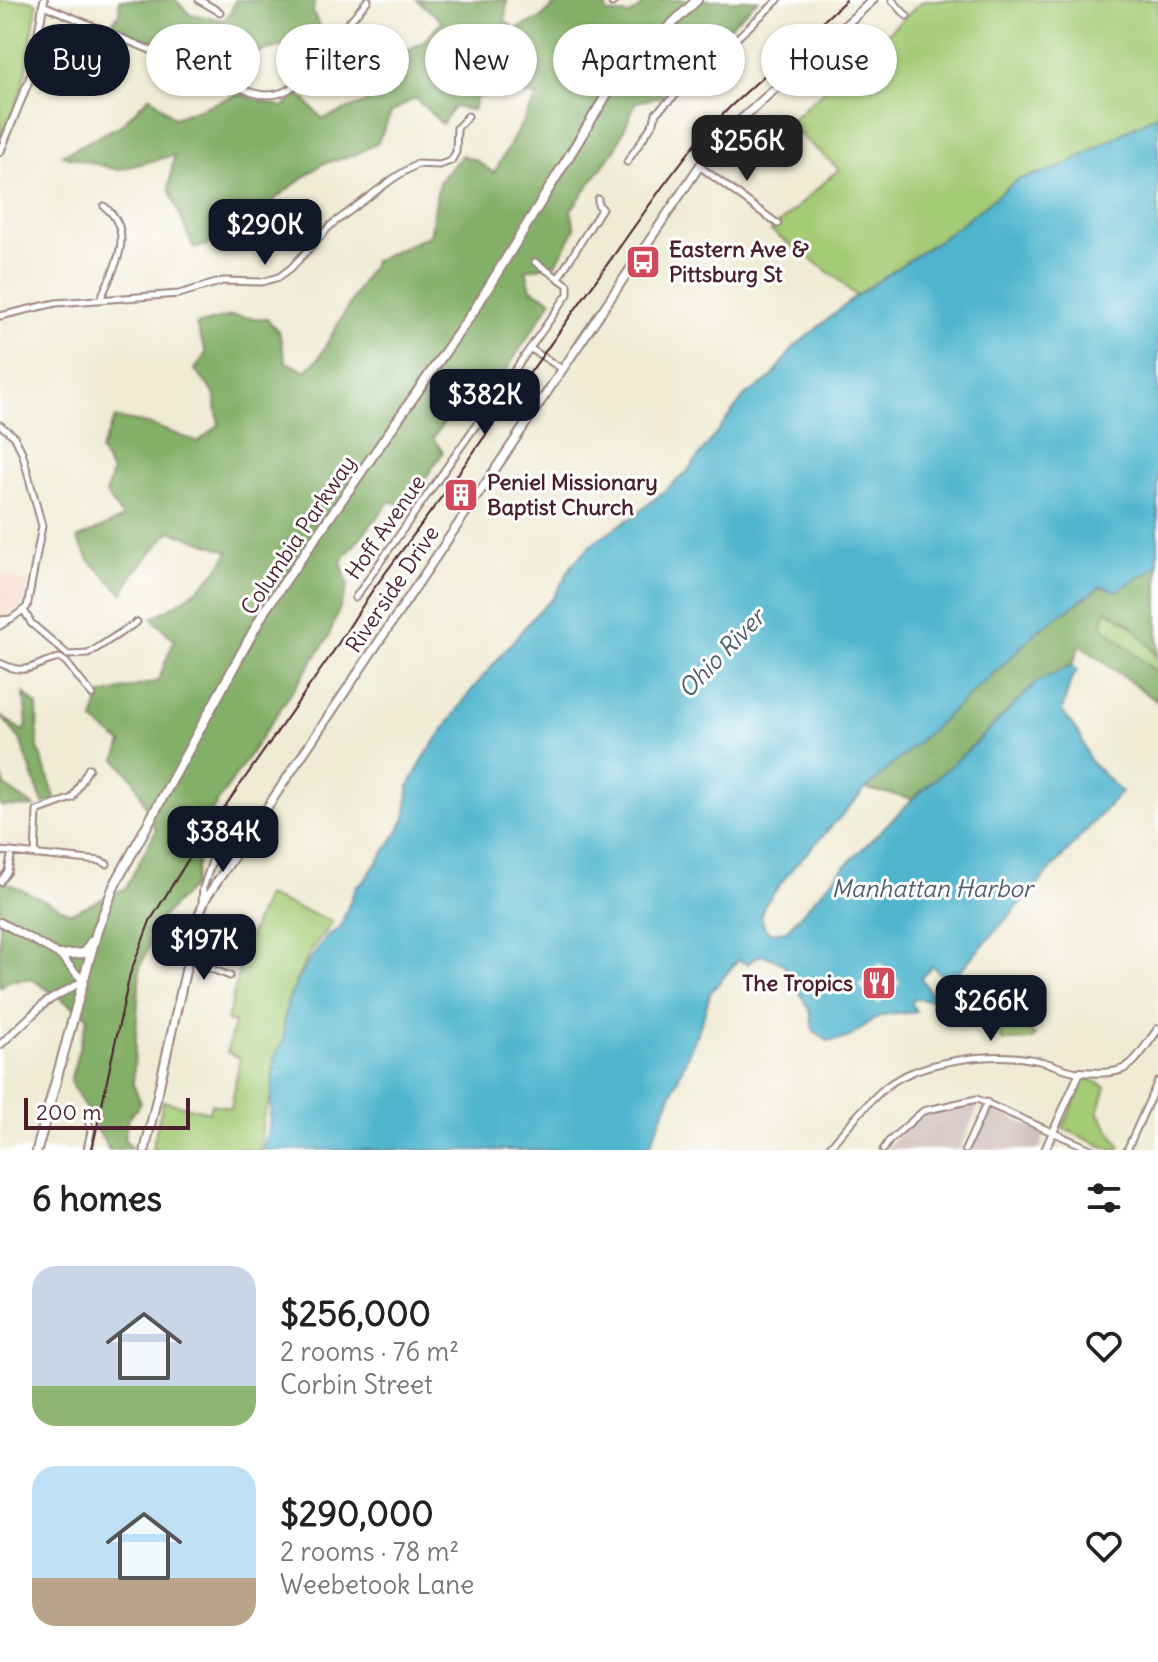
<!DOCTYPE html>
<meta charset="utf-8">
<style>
:root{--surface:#fff;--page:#f2f2f2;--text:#222;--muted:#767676;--accent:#111827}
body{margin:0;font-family:Delius,sans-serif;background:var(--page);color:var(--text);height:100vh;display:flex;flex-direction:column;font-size:30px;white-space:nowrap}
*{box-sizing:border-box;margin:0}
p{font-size:26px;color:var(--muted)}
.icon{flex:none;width:44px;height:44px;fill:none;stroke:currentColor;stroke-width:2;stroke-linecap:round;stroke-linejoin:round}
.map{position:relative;height:1150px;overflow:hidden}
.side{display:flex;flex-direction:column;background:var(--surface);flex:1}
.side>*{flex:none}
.top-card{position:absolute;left:24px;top:24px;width:1110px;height:72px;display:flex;gap:16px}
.scale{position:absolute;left:24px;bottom:20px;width:166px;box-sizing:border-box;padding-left:8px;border:4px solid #4a1f2b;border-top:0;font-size:22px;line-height:28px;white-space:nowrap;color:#4a1f2b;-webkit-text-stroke:6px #fff;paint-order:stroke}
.price{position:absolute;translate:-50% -68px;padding:0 18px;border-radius:16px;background:var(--accent);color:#fff;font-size:26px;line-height:52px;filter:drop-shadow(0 2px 4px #0008)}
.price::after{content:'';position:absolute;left:50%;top:48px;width:24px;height:18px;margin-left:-12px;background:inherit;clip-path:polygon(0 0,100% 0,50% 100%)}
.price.on{background:#222;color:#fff}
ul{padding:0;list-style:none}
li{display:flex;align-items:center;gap:24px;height:200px;padding:0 32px}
li span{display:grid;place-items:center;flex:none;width:224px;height:160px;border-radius:24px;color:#555}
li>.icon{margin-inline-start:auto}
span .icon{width:96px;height:96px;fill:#fffc;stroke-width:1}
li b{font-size:34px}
h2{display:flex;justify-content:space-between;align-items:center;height:96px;padding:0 32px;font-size:34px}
.pill{padding:0 28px;border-radius:36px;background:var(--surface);box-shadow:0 2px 6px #0004;font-size:28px;line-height:72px}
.pill.on{background:var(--accent);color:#fff}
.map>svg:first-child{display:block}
.built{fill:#f4d3c1}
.industrial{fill:#d0c0bc}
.green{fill:#a5cb76;stroke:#787550;stroke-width:2}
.forest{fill:#84af67;stroke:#676749;stroke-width:2}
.water{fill:#4fb5ce;stroke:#4c6a7c;stroke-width:2}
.pier{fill:#efebd4}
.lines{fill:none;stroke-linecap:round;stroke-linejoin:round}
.minor-casing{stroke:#9c8580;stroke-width:9}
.tertiary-casing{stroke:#9c8580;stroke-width:10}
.primary-casing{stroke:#9c8580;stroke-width:11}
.trunk-casing{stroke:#9c8580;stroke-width:12}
.minor{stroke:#fff;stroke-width:5}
.tertiary{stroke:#fff;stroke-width:6}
.primary{stroke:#fff;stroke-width:7}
.trunk{stroke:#fff;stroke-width:8}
.rail{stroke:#4a1f2b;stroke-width:2}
.labels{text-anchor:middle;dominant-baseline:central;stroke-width:6;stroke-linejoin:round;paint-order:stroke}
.poi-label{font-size:22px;font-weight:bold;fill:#4a1f2b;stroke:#fff;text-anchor:start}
.street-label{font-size:22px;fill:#4a1f2b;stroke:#fff}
.water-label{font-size:24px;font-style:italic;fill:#4c5b6c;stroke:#fff}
</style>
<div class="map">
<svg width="1158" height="1150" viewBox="0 0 1158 1150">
<rect width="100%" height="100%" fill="#fff"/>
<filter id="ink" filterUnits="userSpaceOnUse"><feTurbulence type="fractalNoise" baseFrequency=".0125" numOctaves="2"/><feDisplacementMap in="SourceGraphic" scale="16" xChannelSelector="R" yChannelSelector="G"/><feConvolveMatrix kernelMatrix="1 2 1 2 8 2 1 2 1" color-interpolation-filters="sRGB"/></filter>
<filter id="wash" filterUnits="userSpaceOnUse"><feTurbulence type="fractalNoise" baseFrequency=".006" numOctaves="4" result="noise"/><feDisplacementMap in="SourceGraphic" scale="32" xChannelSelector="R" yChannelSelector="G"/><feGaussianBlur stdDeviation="1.8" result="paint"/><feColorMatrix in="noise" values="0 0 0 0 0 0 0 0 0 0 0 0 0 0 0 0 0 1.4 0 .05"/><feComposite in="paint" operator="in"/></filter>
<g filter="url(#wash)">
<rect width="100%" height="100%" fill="#efebd4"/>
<path class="built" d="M0,572L29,584L23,606L13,614L4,617H0Z"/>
<path class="industrial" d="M977,1102L980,1103L959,1150H885L908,1125L928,1111Z
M989,1108L1045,1133L1039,1150H969Z"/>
<path class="green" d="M0,0H30L37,4L27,67L21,92L0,140Z
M924,0H1158V114L1062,167L1017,180L952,231L856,296L837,278L771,231L839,169L787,124Z
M1106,610C1132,624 1158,642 1158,674L1101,625Z
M266,896L332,921C329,932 323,933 317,942C308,955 302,968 295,983L311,989L263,1118L260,1150H152L163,1101L209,1112L211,1104L231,1108L240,1058L227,1052L234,1023L227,1021L244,949Z
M1021,1024L1035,1036L1031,1040L1005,1041L1000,1038L1001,1029L1006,1025Z
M1085,1077L1106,1087L1098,1112L1120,1146L1118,1150H1111L1062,1128Z"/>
<path class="forest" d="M119,0H176L189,14L224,20L231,12L235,0H314L313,13L321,28C303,47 274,45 250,56L245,41L222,32L197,42L181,55L109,26L119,14Z
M417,0H507L505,20L515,29L540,19L560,0H608L605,3L607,13L630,15L650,0H758L709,45L660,97L636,102L616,148L571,210L575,229L556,264L526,270L531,289L552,300L499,381L484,396L466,391L433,438L443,452L407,506L390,501L341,561L348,586L328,638L205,821L193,886L161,918L140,967L133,1084L141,1103L128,1119L124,1138L131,1148L109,1150L70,1081L88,1017L32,979L10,980L0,987V879L71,913L126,888L156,830L134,780L116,759L122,743L93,721L101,695L158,681L174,640L152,618C183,602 214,582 229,551L170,531L134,573L123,594L89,560L77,539L123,518L106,494L112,472L100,451L115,418L148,424L198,442L219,425L214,393L195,370L206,353L196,325L230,316L267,319L279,332L286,362L306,371L318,359L374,261L430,235L439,182L462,155L477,161L494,173L537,96L497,90L476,98L473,110L454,107L442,124L415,98L391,113L378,142L355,155L322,164L276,198L253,231L194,249L169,189L174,155L118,170L62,155L121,125L150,96L174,118L239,94L283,107L299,94L323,119L372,100L373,68L423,42L442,21Z
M1158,566V656L1130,623L1106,610L1101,625L1158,674V702L1080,645L1072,665L1037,682L977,742L913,799L866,789L1004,664L1036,632L1101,586L1117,591Z
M24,693L37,706L38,748L56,800L43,804L20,739L1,716L23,731L27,725Z
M0,772L6,787L35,807L0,806Z"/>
<path class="water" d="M1158,114V566L1117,591L1101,586L1036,632L1004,664L866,789L792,869L764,906L761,916L765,929L772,933L786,931L842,869L913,799L977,742L1037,682L1072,665L1077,671L1071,679L1062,711L1081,737L1089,760L1121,792L954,977L946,979L932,966L921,978L935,1000L914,999L911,1003L916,1011C904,1016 890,1010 878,1017C853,1030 861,1039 827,1041L813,1030L810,1010L783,964L765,955L756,957L748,964L738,960L710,993L703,1019L648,1150H262L269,1128L273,1071L276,1053L284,1041V1023L288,1000L305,966L328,935L340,928L356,886L365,880L397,833L406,816L409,786L423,759L470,692L536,614L553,598L574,562L595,541L634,516L686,473L743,398L773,376L793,348L856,296L952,231L1017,180L1062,167Z"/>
<path class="pier" d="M879,963L900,982L879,1004L859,986Z"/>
</g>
<g filter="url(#ink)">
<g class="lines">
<g class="minor-casing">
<path id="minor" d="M199,0L220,12
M892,0L907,16
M612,3L616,0
M43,5L250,92C266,97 282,96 295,85L368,0
M828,41L851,66
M627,162L654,122L656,113L778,0
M699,166L778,224
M559,277L602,208L598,205V199
M101,298C114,267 137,233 104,206
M0,316L56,303L179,294L223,281L262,282L279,277L291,268L331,225L394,178L417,164L439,165L451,161L456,152L457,128L468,116
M531,349L562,369
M0,425L14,436L22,452L42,526L27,607L11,619L0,620
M355,598L568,294V285L535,262
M24,610L31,623L68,655L88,654L137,622
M0,626L10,619
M0,663C30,678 34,662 60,658L66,662L92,695
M0,851L100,861L107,864
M35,855L37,811L72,798L89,768
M0,882L8,871L12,852
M202,903L203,888L221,834
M188,960L230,976
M87,1150L91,1131L88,1120
M827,1150C846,1129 865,1104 887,1086C923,1059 1000,1050 1044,1062C1056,1065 1066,1071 1080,1072
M883,1150L889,1141L923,1111L977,1099L1093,1150
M965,1150L987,1102
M1127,1150L1158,1081"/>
</g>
<g class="tertiary-casing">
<path id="tertiary" d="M0,152L31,75L44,0
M0,922L60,955L83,981L46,1002L0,1045
M1045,1150L1080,1072C1131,1075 1129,1069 1158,1029"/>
</g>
<g class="primary-casing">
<path id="primary" d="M145,1150L188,960L198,917L206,898L707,155L725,134L873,0"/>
</g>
<g class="trunk-casing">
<path id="trunk" d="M60,955L84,953L91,942
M37,1150L97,931L114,886L265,610L475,309L609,91L631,63L697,0"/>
</g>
<use href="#minor" class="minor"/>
<use href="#tertiary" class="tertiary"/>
<use href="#primary" class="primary"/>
<use href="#trunk" class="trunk"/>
<path class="rail" d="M92,1150L130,974L150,921L191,855L331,655L372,591L443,495L663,186L699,139L730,107L846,0"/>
</g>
</g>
<defs>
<g id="bus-square" transform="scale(1.8)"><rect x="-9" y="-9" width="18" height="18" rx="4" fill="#d1495b" stroke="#fff"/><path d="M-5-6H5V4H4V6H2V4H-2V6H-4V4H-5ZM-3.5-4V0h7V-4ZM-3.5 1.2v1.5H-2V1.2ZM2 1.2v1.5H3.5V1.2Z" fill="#fff"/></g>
<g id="building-square" transform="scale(1.8)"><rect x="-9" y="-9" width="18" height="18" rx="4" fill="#d1495b" stroke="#fff"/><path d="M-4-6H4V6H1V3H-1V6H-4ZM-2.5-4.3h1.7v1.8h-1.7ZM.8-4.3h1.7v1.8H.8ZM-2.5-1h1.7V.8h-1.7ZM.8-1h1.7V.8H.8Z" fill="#fff"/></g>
<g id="restaurant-square" transform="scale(1.8)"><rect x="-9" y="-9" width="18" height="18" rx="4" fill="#d1495b" stroke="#fff"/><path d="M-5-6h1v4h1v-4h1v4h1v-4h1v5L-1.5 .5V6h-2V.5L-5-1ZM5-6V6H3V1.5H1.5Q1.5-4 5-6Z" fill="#fff"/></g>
</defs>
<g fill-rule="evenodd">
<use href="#bus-square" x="643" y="262"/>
<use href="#building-square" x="461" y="495"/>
<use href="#restaurant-square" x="879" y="983"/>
</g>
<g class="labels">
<g class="poi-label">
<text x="669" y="249">Eastern Ave &amp;<tspan x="669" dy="25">Pittsburg St</tspan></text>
<text x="487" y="482">Peniel Missionary<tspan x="487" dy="25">Baptist Church</tspan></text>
<text x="853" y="983" text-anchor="end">The Tropics</text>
</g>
<g class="street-label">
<text transform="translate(385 527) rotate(-55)">Hoff Avenue</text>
<text transform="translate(298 535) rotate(-56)">Columbia Parkway</text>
<text transform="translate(392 589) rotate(-56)">Riverside Drive</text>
</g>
<g class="water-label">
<text transform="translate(721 653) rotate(-46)">Ohio River</text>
<text x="932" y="888">Manhattan Harbor</text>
</g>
</g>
</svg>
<div class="scale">200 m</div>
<b class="price on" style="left:747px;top:183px">$256K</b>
<b class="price" style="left:265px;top:267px">$290K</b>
<b class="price" style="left:485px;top:437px">$382K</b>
<b class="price" style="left:223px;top:874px">$384K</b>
<b class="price" style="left:204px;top:982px">$197K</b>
<b class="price" style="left:991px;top:1043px">$266K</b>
<div class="top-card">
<a class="pill on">Buy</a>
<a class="pill">Rent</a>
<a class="pill">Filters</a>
<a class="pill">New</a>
<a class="pill">Apartment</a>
<a class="pill">House</a>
</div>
</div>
<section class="side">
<h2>6 homes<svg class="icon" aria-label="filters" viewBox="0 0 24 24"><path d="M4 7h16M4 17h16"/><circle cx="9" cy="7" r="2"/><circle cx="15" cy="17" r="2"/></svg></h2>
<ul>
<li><span style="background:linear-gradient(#c9d6e8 75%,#8fb573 0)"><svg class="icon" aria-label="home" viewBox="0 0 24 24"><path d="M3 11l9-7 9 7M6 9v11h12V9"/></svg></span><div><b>$256,000</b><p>2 rooms · 76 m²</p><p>Corbin Street</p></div><svg class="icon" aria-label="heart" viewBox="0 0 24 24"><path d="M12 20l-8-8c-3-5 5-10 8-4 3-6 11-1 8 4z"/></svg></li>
<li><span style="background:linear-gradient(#bfe0f5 70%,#b9a48a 0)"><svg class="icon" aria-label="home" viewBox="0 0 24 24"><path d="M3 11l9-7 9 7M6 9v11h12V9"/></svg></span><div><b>$290,000</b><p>2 rooms · 78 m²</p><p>Weebetook Lane</p></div><svg class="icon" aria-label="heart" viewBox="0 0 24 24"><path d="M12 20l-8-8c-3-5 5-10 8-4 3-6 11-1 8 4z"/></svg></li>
</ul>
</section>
